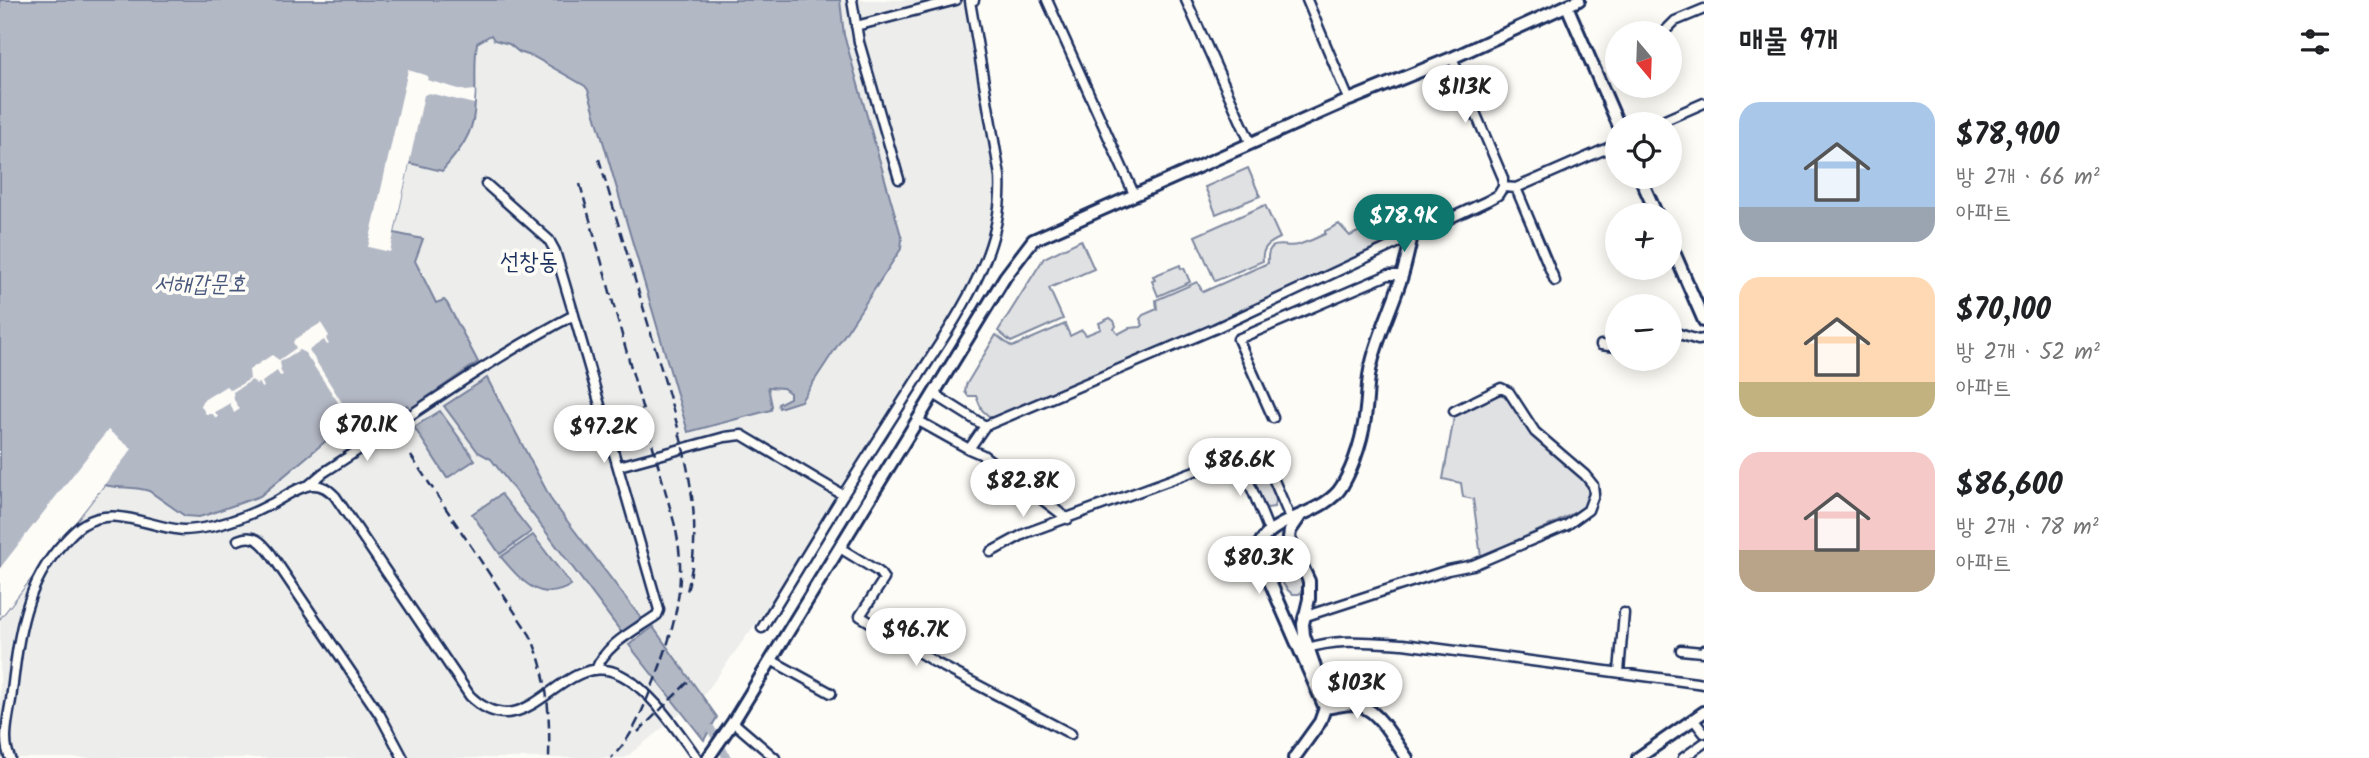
<!DOCTYPE html>
<html lang="ko">
<meta charset="utf-8">
<style>
:root{--surface:#fff;--page:#f2f2f2;--text:#202124;--muted:#757577;--accent:#0f766e}
body{margin:0;font-family:Kalam,"Poor Story",sans-serif;background:var(--page);color:var(--text);height:100vh;display:flex;flex-direction:column;font-size:26px;white-space:nowrap}
*{box-sizing:border-box;margin:0}
p{font-size:23px;color:var(--muted)}
.icon{flex:none;width:38px;height:38px;fill:none;stroke:currentColor;stroke-width:2;stroke-linecap:round;stroke-linejoin:round}
.map{position:relative;flex:1;overflow:hidden}
.details{display:flex;flex-direction:column;background:var(--surface);width:665px}
.details>*{flex:none}
.needle{width:46px;rotate:161deg}
.controls{position:absolute;left:1605px;top:21px;display:grid;gap:14px}
.controls a{display:grid;place-items:center;width:77px;height:77px;border-radius:50%;background:var(--surface);box-shadow:0 4px 18px #0003;font-size:35px}
.price{position:absolute;translate:-50% -60px;padding:0 16px;border-radius:24px;background:#fff;color:#222;font-size:23px;line-height:46px;filter:drop-shadow(0 2px 4px #0008)}
.price::after{content:'';position:absolute;left:50%;top:42px;width:21px;height:16px;margin-left:-10px;background:inherit;clip-path:polygon(0 0,100% 0,50% 100%)}
.price.current{background:var(--accent);color:#fff}
ul{padding:0;list-style:none}
li{display:flex;align-items:center;gap:21px;height:175px;padding:0 35px}
li span{display:grid;place-items:center;flex:none;width:196px;height:140px;border-radius:21px;color:#555}
li>.icon{margin-inline-start:auto}
span .icon{width:84px;height:84px;fill:#fffc;stroke-width:1}
li b{font-size:30px}
h2{display:flex;justify-content:space-between;align-items:center;height:84px;padding:0 35px;font-size:30px}
main{display:flex;flex:1;min-height:0}
.map>svg:first-child{display:block}
.built{fill:#edeeec}
.green{fill:#e0e1e3;stroke:#7e88a0;stroke-width:2}
.water{fill:#b3b8c5;stroke:#76819c;stroke-width:2}
.pier{fill:#fdfcf7}
.lines{fill:none;stroke-linecap:round;stroke-linejoin:round}
.canal{stroke:#b3b8c5;stroke-width:8}
.minor-casing{stroke:#1b2f5e;stroke-width:13}
.major-casing{stroke:#1b2f5e;stroke-width:16}
.minor{stroke:#fdfcf7;stroke-width:8}
.major{stroke:#fdfcf7;stroke-width:10}
.rail{stroke:#1b2f5e;stroke-width:2.5;stroke-dasharray:10 5;stroke-linecap:butt}
.labels{text-anchor:middle;dominant-baseline:central;stroke-width:7;stroke-linejoin:round;paint-order:stroke}
.water-label{font-size:23px;font-style:italic;fill:#49587d;stroke:#fdfcf7}
.quarter-label{font-size:24px;fill:#1b2f5e;stroke:#fdfcf7}
</style>
<main>
<div class="map">
<svg width="1704" height="758" viewBox="0 0 1704 758">
<rect width="100%" height="100%" fill="#fdfcf7"/>
<filter id="ink" filterUnits="userSpaceOnUse"><feTurbulence type="fractalNoise" baseFrequency=".0143" numOctaves="2"/><feDisplacementMap in="SourceGraphic" scale="14" xChannelSelector="R" yChannelSelector="G"/><feConvolveMatrix kernelMatrix="1 2 1 2 8 2 1 2 1" color-interpolation-filters="sRGB"/></filter>
<g filter="url(#ink)">
<path class="built" d="M840,0H973L1003,201L986,265L851,491L704,695L625,758H0V618L104,485L119,489L142,488L149,491L186,516L199,517L209,514L260,496L327,440L352,423L387,414L398,407L407,405L410,408L478,362L447,303H437L417,266L416,257L423,239L394,234L409,162L473,121L477,43L491,35L499,42L509,44L519,52L534,57L585,86L588,90L686,430L691,432L770,410L768,387L783,388L790,393V398L779,408L801,401L902,244L847,48Z"/>
<path class="green" d="M1248,168L1260,196L1216,214L1205,187Z
M1265,205L1280,238C1269,243 1261,248 1263,261L1215,281L1195,236Z
M1339,224L1350,236L1372,225H1383L1387,228L1391,242L1213,325L993,420L982,410L976,396H968L965,392L966,385L996,335L1012,347L1065,324L1070,336L1082,330L1086,335L1101,329L1099,323L1110,318L1114,321L1116,326L1114,329L1118,334L1129,328L1141,327L1143,325L1140,319L1143,315L1157,309L1156,300L1197,282L1203,292L1268,263C1266,236 1285,249 1298,245C1307,242 1317,238 1325,234V231Z
M1081,240L1094,269L1049,288L1063,319L1011,342L998,331L1044,258Z
M1180,265L1181,269L1184,268L1190,282L1158,296L1152,281L1155,280L1153,276Z
M1502,393L1512,401L1529,431L1580,475L1590,487L1591,494L1585,507L1555,523L1481,557L1473,499L1463,497L1461,483L1443,479L1454,417Z
M1254,461L1262,466L1276,498L1274,507L1267,508L1263,504L1248,471V464Z
M1282,547L1289,550L1305,582L1304,588L1299,594H1292C1282,586 1270,562 1276,550Z"/>
<path class="water" d="M0,0H840L844,35L902,239L901,249L801,401L779,408L778,404L790,398V393L783,388L768,387L772,406L771,410L688,432L588,90L585,86L534,57L519,52L509,44L494,40L491,35L477,43C473,68 478,94 473,120C469,140 455,156 442,171L409,163L394,233L423,239L415,261L436,303L444,300L447,303L478,362L410,409L407,405L402,409L398,407L387,414L352,423L327,440L260,496L209,514L199,517L185,516L149,491C134,486 119,489 104,485L0,618Z
M487,378L552,501L641,618L622,633L491,459L478,452L444,406Z
M440,411L475,460L447,478L414,427Z
M501,494L531,532L500,554L472,514Z
M533,535L571,585C540,605 520,579 501,557Z
M653,627L717,717L704,740L629,645Z"/>
<path class="pier" d="M408,70L428,76L427,80L466,91L475,90L474,104L429,93L424,95L390,252L368,247Z
M321,323L329,336L326,339L329,344L327,345L324,340L309,350L356,425L354,426L305,353L299,350L280,362L281,368L280,370L283,375L280,376L277,371L262,382L264,387L262,388L259,383L256,384L252,380L233,392L234,400L240,409L234,413L230,403L215,412L218,417L216,419L213,414H206L201,406L202,401L226,386L231,390L250,379L249,370L272,355L279,360L296,348L293,342L295,339Z
M108,430L132,449L0,618V568Z"/>
<g class="lines">
<path class="canal" d="M711,729L727,758"/>
<g class="minor-casing">
<path id="minor" d="M852,0L859,42L899,179
M1047,0L1134,194
M1186,0L1251,144
M1307,0L1349,100
M856,26L956,0
M1663,33L1675,21L1704,9
M1452,58L1503,178V187
M1656,124L1704,103
M1516,188L1555,281
M574,315L659,610L657,615C636,630 605,644 596,670
M1670,331L1698,340L1704,339
M1601,345L1617,347
M1273,418L1238,339L1388,275H1402
M917,420L969,449L985,426L934,394
M985,426L1214,329L1487,201L1498,195L1503,187L1516,188L1617,144
M969,449L983,455L1068,519
M1238,455L1269,531
M619,466L725,437L742,435L843,495L762,628
M309,485L323,473C406,420 487,360 574,315L555,251L549,240L486,184
M843,495C867,457 891,420 915,382C954,321 1005,253 1000,176L970,1L974,0
M238,540C254,533 262,542 271,554L380,715L403,758
M840,548L879,572L884,579L860,616L936,663L1071,734
M991,552L1026,533L1238,455C1243,448 1250,447 1258,448L1264,457L1291,520
M1303,617L1448,570L1473,565L1567,525L1588,510L1594,494L1593,485L1585,475L1535,432L1509,392L1501,388L1454,411
M1305,649C1337,638 1370,642 1403,644L1704,684
M1681,650L1702,652L1704,650
M771,660L831,693
M1619,672L1624,613
M1693,719L1704,733
M733,722L775,758
M10,758C2,741 8,719 11,700C18,642 22,587 64,542C70,536 76,528 84,524C115,505 151,528 183,530C193,530 204,528 214,526C234,521 252,514 269,505C282,499 298,486 312,485C322,484 329,490 335,496L470,696C526,750 557,657 611,671C644,680 678,731 697,758
M1683,758L1704,743"/>
</g>
<g class="major-casing">
<path id="major" d="M1567,6L1618,124
M1640,177L1657,215
M1670,243L1704,321
M1299,518L1290,531L1289,538L1309,581V599L1303,624L1304,635L1317,673
M708,758L733,722L1005,277L1033,240L1349,100L1452,58L1579,0
M1294,758L1320,722L1325,708
M1407,758C1393,740 1378,706 1353,704C1344,704 1334,707 1325,708L1257,552C1263,517 1324,517 1342,486C1355,464 1364,434 1366,409C1368,393 1367,378 1372,362C1379,333 1393,305 1402,276C1406,263 1409,248 1412,235
M1638,758L1704,712"/>
</g>
<use href="#minor" class="minor"/>
<use href="#major" class="major"/>
<path class="rail" d="M599,159C618,224 638,289 657,354C679,433 709,513 686,595
M580,184L674,522C690,582 672,639 649,694C639,719 630,740 611,758
M411,456L530,635C548,673 550,716 549,758
M638,732L689,681"/>
</g>
</g>
<g class="labels">
<g class="water-label">
<text x="200" y="285">서해갑문호</text>
</g>
<g class="quarter-label">
<text x="529" y="262">선창동</text>
</g>
</g>
</svg>
<div class="controls">
<a><svg class="needle" viewBox="-14 -14 28 28"><path d="M0-13l5 13h-10z" fill="#e53935"/><path d="M0 13l5-13h-10z" fill="#757577"/></svg></a>
<a><svg class="icon" aria-label="locate" viewBox="0 0 24 24"><circle cx="12" cy="12" r="6"/><path d="M12 2v4M12 18v4M2 12h4M18 12h4"/></svg></a>
<a>+</a>
<a>−</a>
</div>
<b class="price" style="left:1465px;top:125px">$113K</b>
<b class="price current" style="left:1404px;top:254px">$78.9K</b>
<b class="price" style="left:367px;top:463px">$70.1K</b>
<b class="price" style="left:604px;top:465px">$97.2K</b>
<b class="price" style="left:1240px;top:498px">$86.6K</b>
<b class="price" style="left:1023px;top:519px">$82.8K</b>
<b class="price" style="left:1259px;top:596px">$80.3K</b>
<b class="price" style="left:916px;top:668px">$96.7K</b>
<b class="price" style="left:1357px;top:721px">$103K</b>
</div>
<section class="details">
<h2>매물 9개<svg class="icon" aria-label="filters" viewBox="0 0 24 24"><path d="M4 7h16M4 17h16"/><circle cx="9" cy="7" r="2"/><circle cx="15" cy="17" r="2"/></svg></h2>
<ul>
<li><span style="background:linear-gradient(#a9c7e8 75%,#9aa5b1 0)"><svg class="icon" aria-label="home" viewBox="0 0 24 24"><path d="M3 11l9-7 9 7M6 9v11h12V9"/></svg></span><div><b>$78,900</b><p>방 2개 · 66 m²</p><p>아파트</p></div></li>
<li><span style="background:linear-gradient(#ffd9b3 75%,#c2b280 0)"><svg class="icon" aria-label="home" viewBox="0 0 24 24"><path d="M3 11l9-7 9 7M6 9v11h12V9"/></svg></span><div><b>$70,100</b><p>방 2개 · 52 m²</p><p>아파트</p></div></li>
<li><span style="background:linear-gradient(#f6c9c9 70%,#b9a48a 0)"><svg class="icon" aria-label="home" viewBox="0 0 24 24"><path d="M3 11l9-7 9 7M6 9v11h12V9"/></svg></span><div><b>$86,600</b><p>방 2개 · 78 m²</p><p>아파트</p></div></li>
</ul>
</section>
</main>
